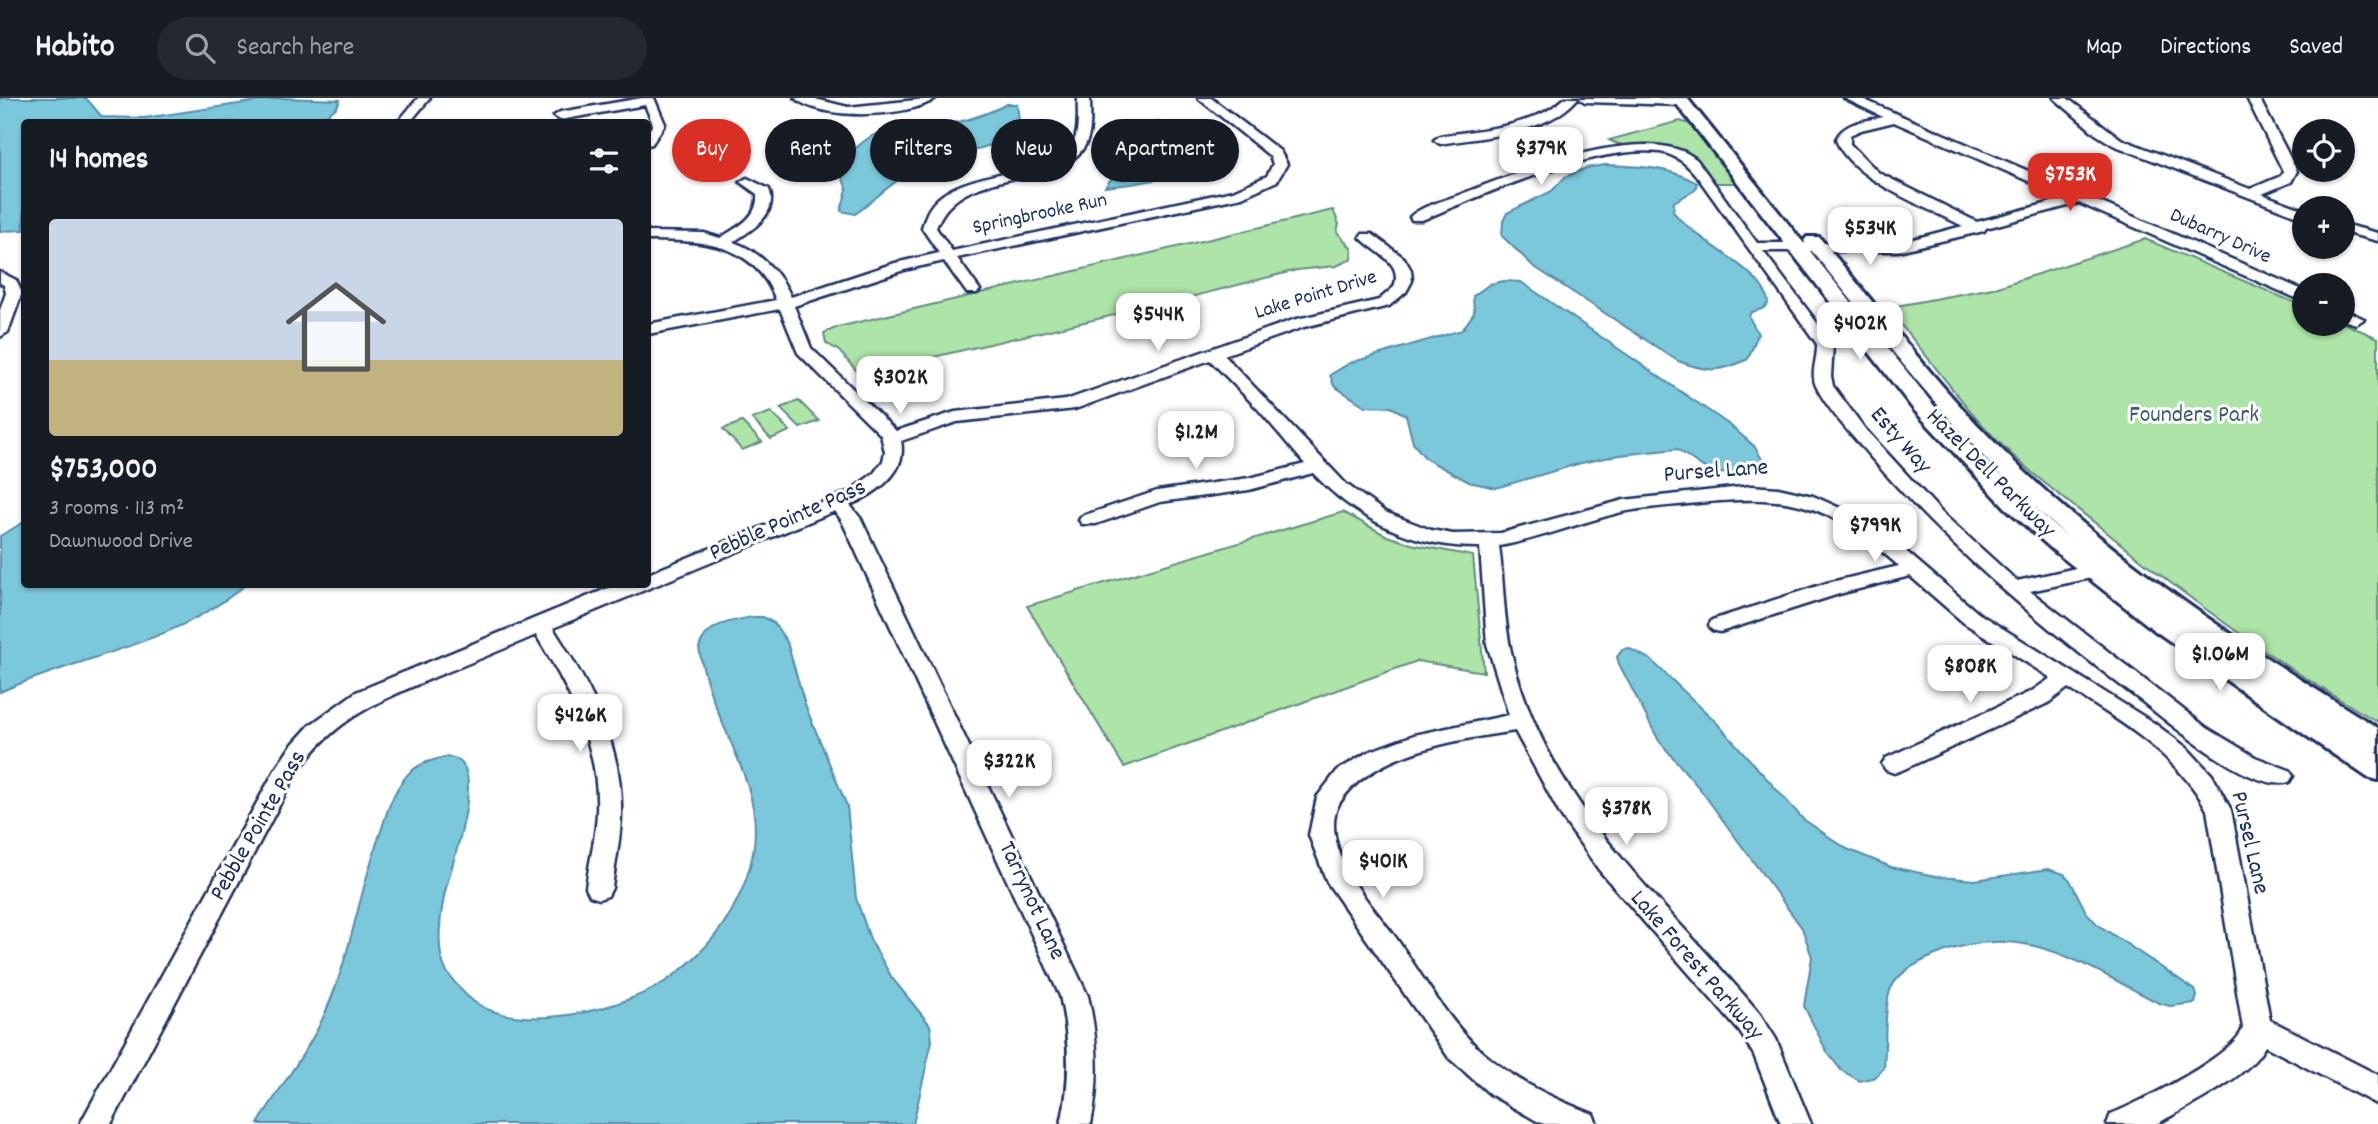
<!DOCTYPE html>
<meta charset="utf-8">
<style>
:root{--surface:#171b24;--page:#242831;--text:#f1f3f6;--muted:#9ea1a6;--line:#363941;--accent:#d93025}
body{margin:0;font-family:Dekko,sans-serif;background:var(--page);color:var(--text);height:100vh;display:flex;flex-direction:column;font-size:26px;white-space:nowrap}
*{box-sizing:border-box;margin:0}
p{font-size:23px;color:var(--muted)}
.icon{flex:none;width:38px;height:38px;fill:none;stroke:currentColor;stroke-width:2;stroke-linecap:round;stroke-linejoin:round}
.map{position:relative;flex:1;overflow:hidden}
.sheet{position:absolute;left:21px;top:21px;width:630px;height:469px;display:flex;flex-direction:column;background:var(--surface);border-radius:7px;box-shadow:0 2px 5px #0004}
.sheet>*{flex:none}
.guide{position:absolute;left:672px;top:21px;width:665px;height:63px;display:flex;gap:14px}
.tools{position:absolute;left:2292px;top:21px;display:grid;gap:14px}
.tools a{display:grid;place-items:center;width:63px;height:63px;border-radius:50%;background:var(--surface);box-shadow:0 2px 5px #0004;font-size:35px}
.price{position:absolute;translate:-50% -60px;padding:0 16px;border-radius:14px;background:#fff;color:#222;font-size:23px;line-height:46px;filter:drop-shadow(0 2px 4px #0008)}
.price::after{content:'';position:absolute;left:50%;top:42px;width:21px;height:16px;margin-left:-10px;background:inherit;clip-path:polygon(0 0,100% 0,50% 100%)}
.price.on{background:var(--accent);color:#fff}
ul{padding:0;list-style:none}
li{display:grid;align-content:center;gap:14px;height:371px;padding:0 28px}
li+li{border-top:2px solid var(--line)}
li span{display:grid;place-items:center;height:217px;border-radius:7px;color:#555}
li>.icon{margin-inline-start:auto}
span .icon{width:126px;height:126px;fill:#fffc;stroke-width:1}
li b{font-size:30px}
h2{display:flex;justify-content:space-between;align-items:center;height:84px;padding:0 28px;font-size:30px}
.pill{padding:0 24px;border-radius:32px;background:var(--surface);box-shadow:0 2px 5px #0004;font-size:24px;line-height:63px}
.pill.on{background:var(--accent);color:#fff}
header{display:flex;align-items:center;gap:42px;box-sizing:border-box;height:98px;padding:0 35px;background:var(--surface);border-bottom:2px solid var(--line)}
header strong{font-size:33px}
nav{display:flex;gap:38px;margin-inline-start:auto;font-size:24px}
.search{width:490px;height:63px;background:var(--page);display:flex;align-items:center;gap:18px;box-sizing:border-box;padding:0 24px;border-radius:38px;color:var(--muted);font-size:26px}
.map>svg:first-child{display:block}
.green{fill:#ade4a7;stroke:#648a82;stroke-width:2}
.water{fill:#7cc8db;stroke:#558ba9;stroke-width:2}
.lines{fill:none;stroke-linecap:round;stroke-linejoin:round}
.minor-casing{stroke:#1b2f5e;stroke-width:5}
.major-casing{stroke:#1b2f5e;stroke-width:6}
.minor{fill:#fff;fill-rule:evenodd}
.major{fill:#fff;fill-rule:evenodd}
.labels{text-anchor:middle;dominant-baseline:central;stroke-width:6;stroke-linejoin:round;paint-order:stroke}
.far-street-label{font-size:21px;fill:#1b2f5e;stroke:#fff}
.park-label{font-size:24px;fill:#405c70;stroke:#fff}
.street-label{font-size:24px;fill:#1b2f5e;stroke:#fff}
</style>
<header>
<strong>Habito</strong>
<div class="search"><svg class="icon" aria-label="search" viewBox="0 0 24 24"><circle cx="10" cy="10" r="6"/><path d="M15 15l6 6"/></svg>Search here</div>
<nav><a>Map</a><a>Directions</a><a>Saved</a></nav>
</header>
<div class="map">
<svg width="2378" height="1026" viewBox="0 0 2378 1026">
<rect width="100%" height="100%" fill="#fff"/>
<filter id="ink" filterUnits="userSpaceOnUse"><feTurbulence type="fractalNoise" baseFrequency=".0143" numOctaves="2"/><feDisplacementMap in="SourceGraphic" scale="14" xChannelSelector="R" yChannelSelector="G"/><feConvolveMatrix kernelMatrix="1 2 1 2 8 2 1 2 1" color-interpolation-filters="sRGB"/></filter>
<g filter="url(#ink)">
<path class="green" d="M1680,23L1690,26L1738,85H1716C1698,62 1676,48 1646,47C1629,47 1625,50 1609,42Z
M1333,112L1339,126L1337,134L1352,151V161L1336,168L1297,172L1179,202L929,260L893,273L887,288L879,298L839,253L826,245L824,235L838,229Z
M2145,141L2305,209V226L2343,225L2378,240V624C2280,568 2188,501 2100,429C2064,400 2027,373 1995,340C1955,299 1924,251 1886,210L1998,189Z
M799,303L819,323L800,330L780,310Z
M771,314L790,333L771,341L752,321Z
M742,324L762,344L742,352L723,331Z
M1343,414L1387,438L1411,446L1473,458L1484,574L1417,563L1124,669L1027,508Z"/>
<path class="water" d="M0,0H86L102,19L144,20L279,0L340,2L337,9L317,24H24V132L0,133Z
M1007,6H1017L1020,30L1011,40C977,53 940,60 907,77C886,87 874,104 855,116L841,113L847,91L838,70C847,58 857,47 870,39C887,29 910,33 929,30C955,26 984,18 1007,6Z
M1158,23L1204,56L1207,64C1187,79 1131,87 1105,89L1115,76L1148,57L1153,28Z
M1605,67C1636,68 1669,68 1697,85L1695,92L1674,104L1673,113C1691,141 1769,174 1768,206L1762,211L1751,214L1749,219L1758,236L1748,261C1719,275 1707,274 1678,263L1533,168L1502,138L1503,123L1507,115L1552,93L1565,79L1586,70Z
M1504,183L1521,184L1731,328L1754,348L1762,361L1758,369C1715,383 1710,374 1677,351L1620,357L1581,365L1496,390L1469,384L1426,361L1413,345L1406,317L1391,309L1365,308L1334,288L1330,277L1350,265L1462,232L1474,215L1473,198L1490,186Z
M24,424V486L245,487C174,547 82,557 0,594V438Z
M752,519H763L774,525L787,544L805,607L847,708L856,800L870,841L892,880L930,927L932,943L913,1026H258C277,993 302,962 319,928C350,867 358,796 381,733C387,714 392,696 405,680C412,670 425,664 437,661C500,643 448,772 444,799C440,820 435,855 447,874C454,884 463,895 473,903C520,938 630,911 673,878C697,860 718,837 732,812C793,703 715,650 699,550C705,526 731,523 752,519Z
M1628,550L1650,561L1715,623L1803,721L1847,751L1891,769L1940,779L1975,782L2048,771L2064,776L2070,782L2086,814L2097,826L2195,892L2197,898L2195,905L2170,908L2159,905C2083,867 2021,819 1933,858C1917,865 1899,874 1891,890C1884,904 1886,951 1884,970L1875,979L1860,983L1841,972L1827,954L1804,908L1812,859L1802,830L1700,691L1659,643L1619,566L1617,559L1622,552Z"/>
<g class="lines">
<g class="minor-casing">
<path id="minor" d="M418,0H430L410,24H398Z
M642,0H654L665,26L652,46L648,47V34L653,26L645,7L560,22L554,18L560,14Z
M795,0H811L848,9L936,0C910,20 820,23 795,0Z
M1078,0H1090C1090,14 1092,30 1087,43C1067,94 959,63 936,130L952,153L1233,93L1267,78L1273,66L1270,58L1198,0H1211L1280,53L1287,66L1277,83L1242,99L957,160L980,192L977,195H967L944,163L904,172L794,208L811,250L896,333L955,314L1066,302L1293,222L1379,202L1394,189C1404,163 1374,155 1360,139L1362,136H1372L1404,160L1411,172L1412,183L1406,194L1389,208L1304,229L1224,257L1346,386L1385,414L1431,432L1453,436L1501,435L1624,402L1751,388L1778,390L1813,398L1860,419L1895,444L1978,515L2154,625L2187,650L2212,677L2231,712L2270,922L2378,977V1007L2265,948C2250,978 2191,1007 2162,1023L2156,1026H2107L2111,1016C2139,1005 2235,957 2243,930L2207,712C2177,656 2120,623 2068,590L2048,605L1902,672L1894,675L1886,672L1882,666L1886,660L2032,593L2051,580L1964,525L1910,478L1839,496L1720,534L1712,532L1709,527L1712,522L1827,485L1899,468C1826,405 1793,395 1698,405C1672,408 1644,409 1618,415C1578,425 1540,441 1499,448C1504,484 1503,522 1512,558C1548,709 1665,802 1760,916L1776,941L1811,1026H1781L1754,957L1740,934L1599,772L1561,718L1515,633C1461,641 1370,654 1339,706C1328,725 1337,753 1347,771C1359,796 1380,818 1396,840C1422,877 1449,925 1482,954C1515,983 1552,1000 1593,1016L1597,1026H1544L1537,1023L1490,996L1449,960L1327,784L1309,737L1317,699L1337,673L1368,654L1414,637L1509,617L1487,546L1480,449C1415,450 1357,422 1313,375L1249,392L1160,404L1096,426H1082L1079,422L1082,418L1157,393L1249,380L1305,366L1258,311L1210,262L1075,311L957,324L901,343C908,375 875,396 850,407L861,421L1088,898C1098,941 1100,982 1091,1026H1061C1071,982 1070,942 1060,898L842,423L835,413L553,530C589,586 623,646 621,715C621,740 615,765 612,790L608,798L599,801L590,798L586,790C589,765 596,740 597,714C600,648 569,591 536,537C503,551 470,565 437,578C374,605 330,622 292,683L111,1026H80L275,672L291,648L310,627L356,594L618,486H648V476L850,393L874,375L883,363L885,354L881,337L798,255L780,211L648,236V226L776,202C753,143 702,143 648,142V134L704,135L720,140C738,129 759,119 757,96L740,84L747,80L769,91C779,116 751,133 733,144C758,152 781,175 791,199L895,165L939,155L922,130C924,124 926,115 930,110C957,68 1056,80 1074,43C1080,31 1077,13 1078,0Z
M1565,0H1578C1547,37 1484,38 1440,46L1434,42L1440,38C1482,31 1532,30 1565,0Z
M1579,0H1683L1687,3L1681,7L1585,4Z
M1844,0H1860L2305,193V204L2079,105L1986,130L1984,133L1898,153H1763L1833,246L1831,278L1833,288L1865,331L1942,415L2017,483L2094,466L2101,468L2104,473L2101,478L2030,493L2207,630L2255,659L2289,672L2293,678L2289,684C2253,696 2172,627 2144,605C2045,530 1949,451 1868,356C1852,337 1827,311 1816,288C1810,275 1818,260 1817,246L1699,81C1689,68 1678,57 1660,54C1596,46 1482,97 1422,122H1412L1410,119C1422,107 1448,102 1464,95C1516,75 1650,21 1697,62L1757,145H1898L1963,128C1928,110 1848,80 1836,41C1844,24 1866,23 1883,19ZM1894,24L2067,100L1977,124L1879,75L1850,46V37L1861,32Z
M2054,0H2067L2121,41L2250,91L2281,78L2283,73L2247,0H2259L2297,73L2291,84L2262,96L2305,112V121L2113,47L2097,37Z
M2343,126L2378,135V143L2343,134Z
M0,174L16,182L22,195L8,234L0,239V212L6,195L4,187L0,185Z
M2343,211L2364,221L2356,226L2343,222Z"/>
</g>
<g class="major-casing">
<path id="major" d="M1672,0H1687L1944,320L2022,398L2070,441L2076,446C1972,360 1892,251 1807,147L1804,143L1807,139H1819C1879,210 1934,284 1999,349C2111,461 2244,548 2378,630V655L2374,654L2378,656V682L2367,679L2314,643L2154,532L2053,452L2005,409L1914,312Z"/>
</g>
<use href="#minor" class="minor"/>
<use href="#major" class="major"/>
</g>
</g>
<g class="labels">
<g class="far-street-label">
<text transform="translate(1040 117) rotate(-12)">Springbrooke Run</text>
<text transform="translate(2220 139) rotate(24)">Dubarry Drive</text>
<text transform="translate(1316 198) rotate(-17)">Lake Point Drive</text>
</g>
<g class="park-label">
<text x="2194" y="318">Founders Park</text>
</g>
<g class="street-label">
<text transform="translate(1900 343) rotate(49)">Esty Way</text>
<text transform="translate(1716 374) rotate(-4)">Pursel Lane</text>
<text transform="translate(1990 376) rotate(45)">Hazel Dell Parkway</text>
<text transform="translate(788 423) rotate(-24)">Pebble Pointe Pass</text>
<text transform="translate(259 728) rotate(-60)">Pebble Pointe Pass</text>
<text transform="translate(2249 745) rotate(77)">Pursel Lane</text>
<text transform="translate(1031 803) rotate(65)">Tarrynot Lane</text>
<text transform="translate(1696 868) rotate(49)">Lake Forest Parkway</text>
</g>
</g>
</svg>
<div class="tools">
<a><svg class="icon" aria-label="locate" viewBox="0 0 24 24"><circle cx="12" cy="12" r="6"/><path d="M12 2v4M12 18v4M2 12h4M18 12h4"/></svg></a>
<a>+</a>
<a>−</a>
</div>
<b class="price" style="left:1541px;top:89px">$379K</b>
<b class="price on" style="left:2070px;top:115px">$753K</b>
<b class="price" style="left:1870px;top:169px">$534K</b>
<b class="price" style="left:1158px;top:255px">$544K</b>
<b class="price" style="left:1860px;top:264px">$402K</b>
<b class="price" style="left:900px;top:318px">$302K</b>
<b class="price" style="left:1196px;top:373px">$1.2M</b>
<b class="price" style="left:1875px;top:466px">$799K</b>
<b class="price" style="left:2220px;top:595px">$1.06M</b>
<b class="price" style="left:1970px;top:607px">$808K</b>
<b class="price" style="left:580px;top:656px">$426K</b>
<b class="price" style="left:1009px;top:702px">$322K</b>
<b class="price" style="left:1626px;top:749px">$378K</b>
<b class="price" style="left:1383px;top:802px">$401K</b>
<div class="guide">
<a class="pill on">Buy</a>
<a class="pill">Rent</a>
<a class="pill">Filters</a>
<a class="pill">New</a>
<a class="pill">Apartment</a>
</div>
<section class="sheet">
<h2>14 homes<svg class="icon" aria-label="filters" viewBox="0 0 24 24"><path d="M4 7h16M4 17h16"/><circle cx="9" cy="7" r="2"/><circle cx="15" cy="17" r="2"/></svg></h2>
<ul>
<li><span style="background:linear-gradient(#c9d6e8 65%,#c2b280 0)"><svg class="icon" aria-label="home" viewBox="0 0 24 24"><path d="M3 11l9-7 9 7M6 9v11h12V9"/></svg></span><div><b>$753,000</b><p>3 rooms · 113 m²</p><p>Dawnwood Drive</p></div></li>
</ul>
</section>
</div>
